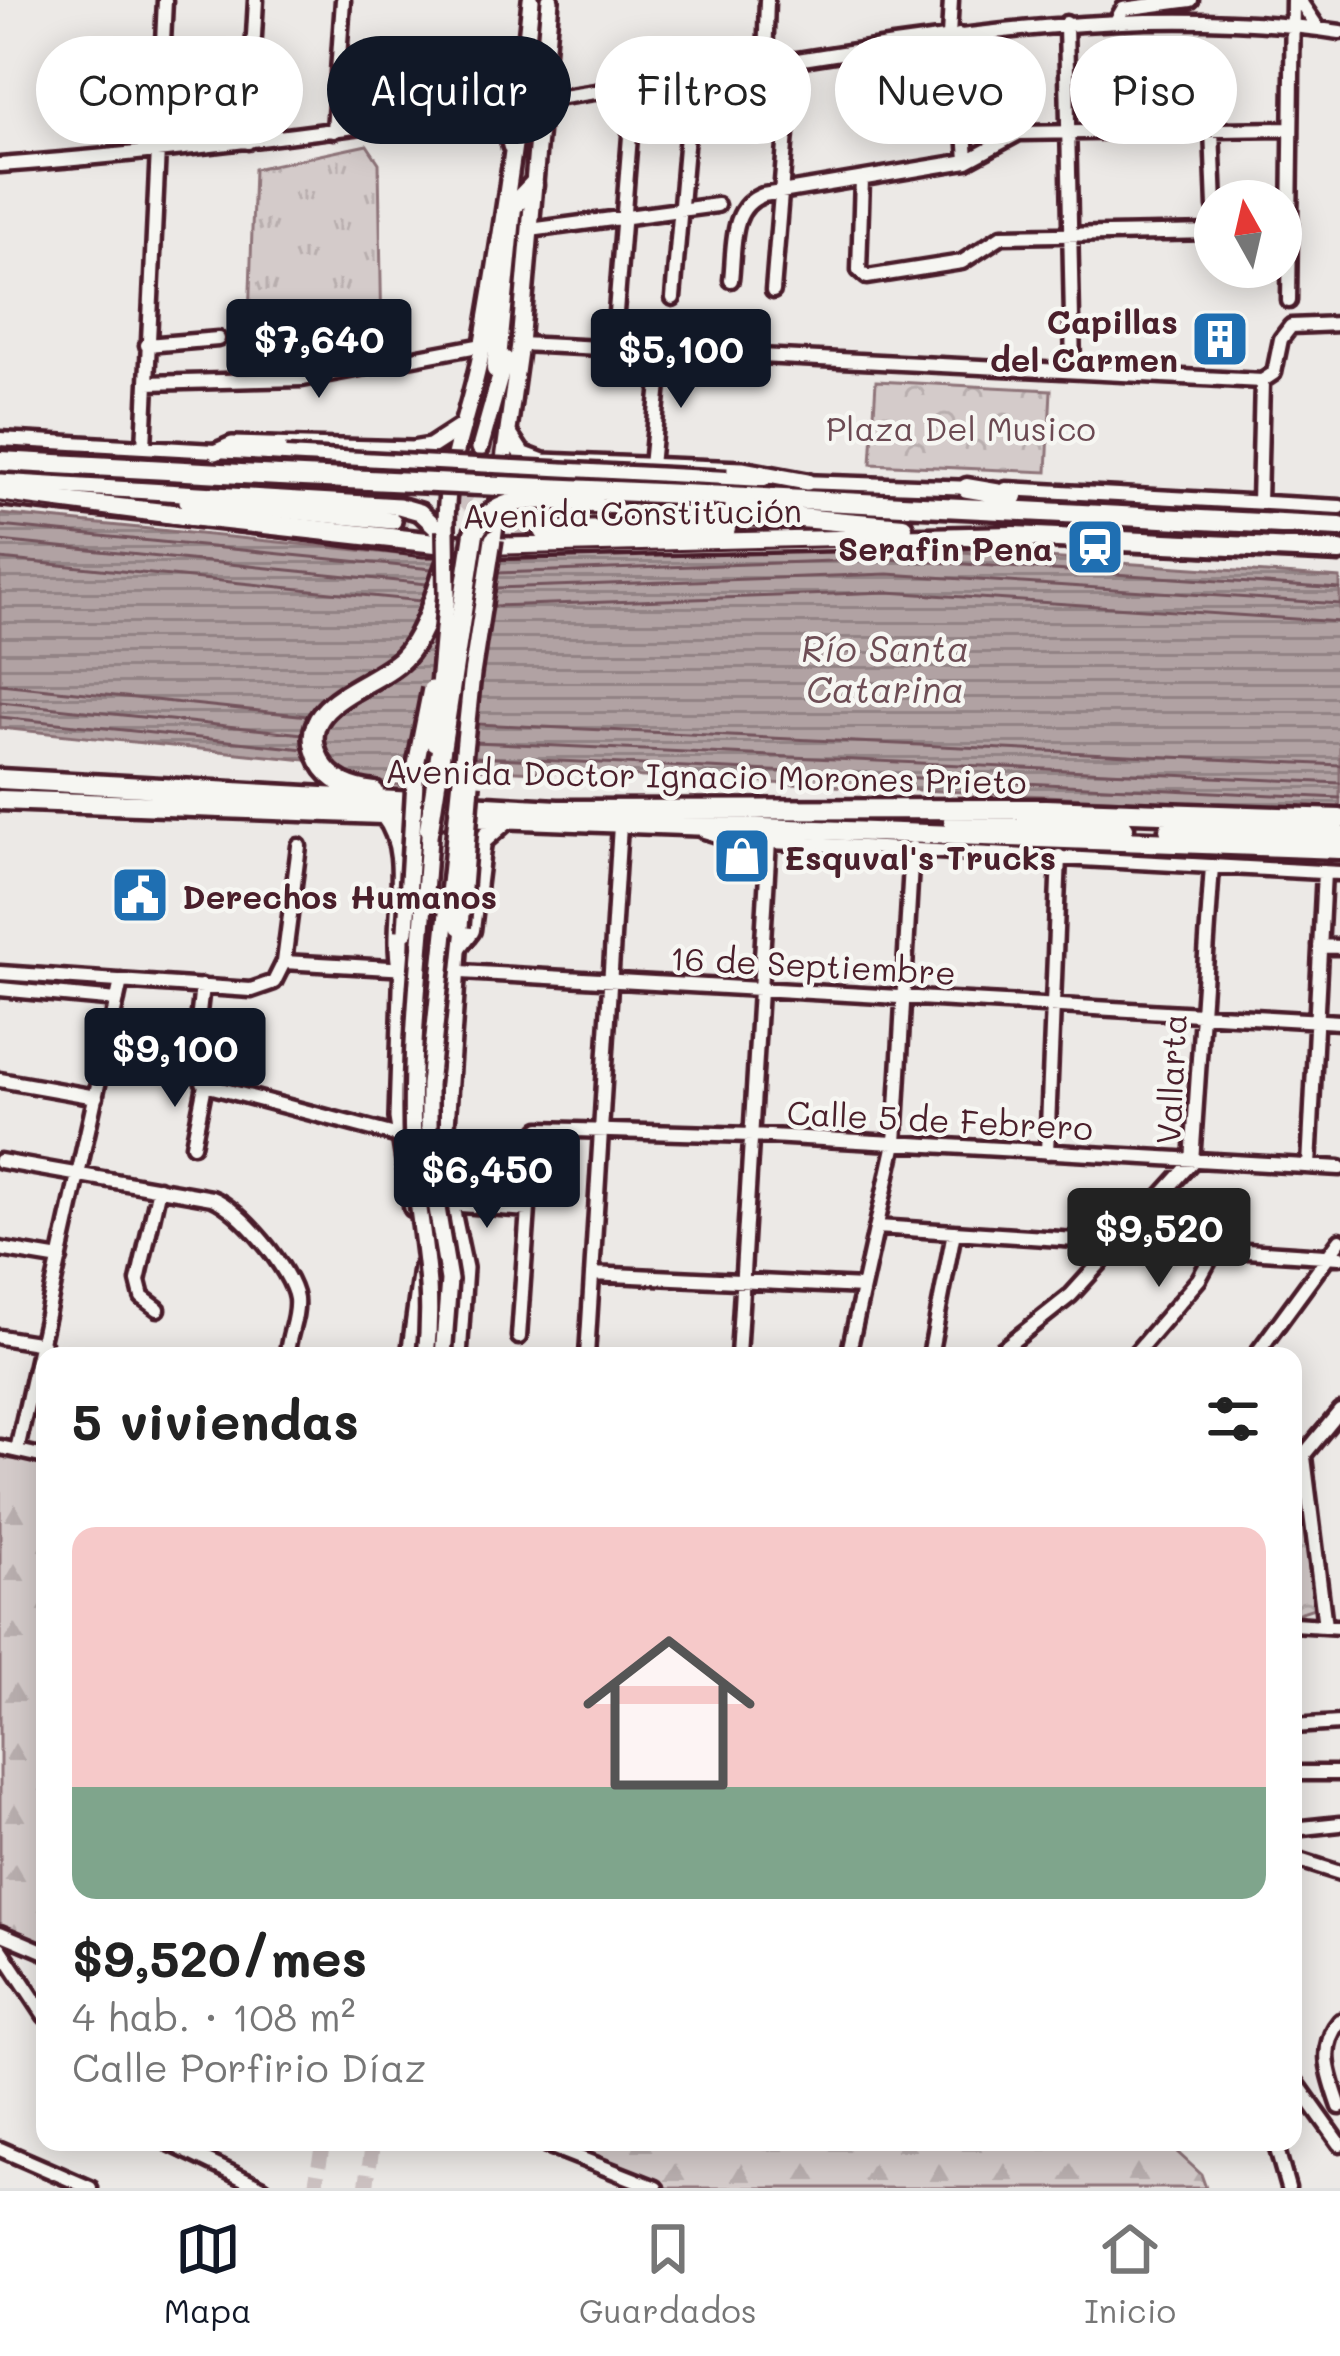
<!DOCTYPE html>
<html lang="es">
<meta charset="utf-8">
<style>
:root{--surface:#fff;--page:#f2f2f2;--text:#222;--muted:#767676;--line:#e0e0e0;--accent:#111827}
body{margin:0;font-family:Mali,sans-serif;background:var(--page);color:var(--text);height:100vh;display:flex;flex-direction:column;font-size:45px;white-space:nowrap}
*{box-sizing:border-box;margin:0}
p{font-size:39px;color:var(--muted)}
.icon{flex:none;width:66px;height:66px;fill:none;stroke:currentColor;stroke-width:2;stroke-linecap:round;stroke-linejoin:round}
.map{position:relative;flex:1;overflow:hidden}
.details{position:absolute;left:36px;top:1347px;width:1266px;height:804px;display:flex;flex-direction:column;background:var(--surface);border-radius:24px;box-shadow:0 6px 30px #0003}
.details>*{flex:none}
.hud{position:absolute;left:36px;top:36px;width:1269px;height:108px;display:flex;gap:24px}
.needle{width:78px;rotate:352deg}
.tools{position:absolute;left:1194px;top:180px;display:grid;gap:24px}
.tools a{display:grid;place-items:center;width:108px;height:108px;border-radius:50%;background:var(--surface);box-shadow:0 6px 30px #0003;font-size:60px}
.price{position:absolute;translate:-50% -102px;padding:0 27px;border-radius:12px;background:var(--accent);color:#fff;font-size:39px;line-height:78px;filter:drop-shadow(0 3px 6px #0008)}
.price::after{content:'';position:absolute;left:50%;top:72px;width:36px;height:27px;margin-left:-18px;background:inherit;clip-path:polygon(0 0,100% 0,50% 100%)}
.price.current{background:#222;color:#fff}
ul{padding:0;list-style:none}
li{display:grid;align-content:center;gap:24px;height:636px;padding:0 36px}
li span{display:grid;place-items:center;height:372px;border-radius:24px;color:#555}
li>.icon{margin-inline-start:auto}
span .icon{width:216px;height:216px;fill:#fffc;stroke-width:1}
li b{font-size:51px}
h2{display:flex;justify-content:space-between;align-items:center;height:144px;padding:0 36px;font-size:51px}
.pill{padding:0 42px;border-radius:54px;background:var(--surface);box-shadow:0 6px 30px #0003;font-size:42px;line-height:108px}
.pill.current{background:var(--accent);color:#fff}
.tabs{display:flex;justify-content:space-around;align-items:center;height:168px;border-top:3px solid var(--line);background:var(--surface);font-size:33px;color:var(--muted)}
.tabs a{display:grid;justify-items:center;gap:6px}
.tabs .current{color:var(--accent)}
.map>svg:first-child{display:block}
.grass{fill:url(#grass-tufts);stroke:#8f757a;stroke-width:3}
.forest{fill:url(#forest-firs);stroke:#8f757a;stroke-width:3}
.park{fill:url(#park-crowns);stroke:#8f757a;stroke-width:3}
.water{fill:url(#water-rules);stroke:#886e73;stroke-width:3}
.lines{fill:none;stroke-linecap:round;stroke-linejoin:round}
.shore{stroke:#73535b;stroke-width:3}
.major-tunnel{stroke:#ccc1c1;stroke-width:15;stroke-dasharray:15 8;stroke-linecap:butt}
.highway-tunnel{stroke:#ccc1c1;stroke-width:18;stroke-dasharray:18 9;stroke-linecap:butt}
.minor-casing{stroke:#4a1f2b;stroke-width:21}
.major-casing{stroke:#4a1f2b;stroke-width:24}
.highway-casing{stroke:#4a1f2b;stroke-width:27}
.minor{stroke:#f6f6f2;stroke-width:12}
.major{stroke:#f6f6f2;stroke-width:15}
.highway{stroke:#f6f6f2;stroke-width:18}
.rail{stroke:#4a1f2b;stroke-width:3}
.minor-bridge-casing{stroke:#4a1f2b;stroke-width:21;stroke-linecap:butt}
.major-bridge-casing{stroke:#4a1f2b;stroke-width:24;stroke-linecap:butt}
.highway-bridge-casing{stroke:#4a1f2b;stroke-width:27;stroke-linecap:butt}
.minor-bridge{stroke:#f6f6f2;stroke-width:12}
.major-bridge{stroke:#f6f6f2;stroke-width:15}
.highway-bridge{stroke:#f6f6f2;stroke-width:18}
.labels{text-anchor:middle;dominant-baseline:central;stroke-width:9;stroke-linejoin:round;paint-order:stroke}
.poi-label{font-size:33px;font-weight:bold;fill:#4a1f2b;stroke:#f6f6f2;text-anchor:end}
.park-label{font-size:33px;fill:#6c4a53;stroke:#f6f6f2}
.street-label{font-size:33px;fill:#4a1f2b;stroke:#f6f6f2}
.water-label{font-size:36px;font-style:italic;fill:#6e4d55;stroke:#f6f6f2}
</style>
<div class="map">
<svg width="1340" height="2188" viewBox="0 0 1340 2188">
<defs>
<pattern id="grass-tufts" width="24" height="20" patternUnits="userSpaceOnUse" patternTransform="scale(3)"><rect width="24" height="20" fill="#d4cbca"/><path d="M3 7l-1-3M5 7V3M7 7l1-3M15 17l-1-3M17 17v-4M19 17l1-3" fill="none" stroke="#b8aeae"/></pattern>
<pattern id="forest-firs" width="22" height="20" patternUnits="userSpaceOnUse" patternTransform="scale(3)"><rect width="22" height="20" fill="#d4cbca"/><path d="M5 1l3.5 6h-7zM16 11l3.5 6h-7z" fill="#b8aeae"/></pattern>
<pattern id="park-crowns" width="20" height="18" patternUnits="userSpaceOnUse" patternTransform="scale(3)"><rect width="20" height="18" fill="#d4cbca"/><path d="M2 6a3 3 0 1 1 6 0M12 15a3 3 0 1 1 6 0" fill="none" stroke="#b8aeae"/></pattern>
<pattern id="water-rules" width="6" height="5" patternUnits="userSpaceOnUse" patternTransform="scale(3)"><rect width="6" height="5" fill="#b1a2a3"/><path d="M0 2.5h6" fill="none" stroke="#928385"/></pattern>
</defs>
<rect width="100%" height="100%" fill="#ece9e6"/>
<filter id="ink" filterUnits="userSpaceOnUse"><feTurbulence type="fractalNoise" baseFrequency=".00833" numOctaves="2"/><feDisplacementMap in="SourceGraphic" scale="24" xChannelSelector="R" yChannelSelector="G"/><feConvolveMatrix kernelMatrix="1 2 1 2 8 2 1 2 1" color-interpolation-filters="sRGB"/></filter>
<g filter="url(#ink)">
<path class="grass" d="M367,145L379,163L382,341L370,354L255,357L248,352L254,169Z"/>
<path class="forest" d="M0,1447L45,1457V1951L0,1934Z
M546,2142H1166L1201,2174L1206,2188H631L632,2174Z"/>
<path class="park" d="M876,381L1051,390L1047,472L871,464Z
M1298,1476L1314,1608L1293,1615V1480Z"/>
<path class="water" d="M0,514L467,561L888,547L1340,578V810L411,766L408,787L333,774L325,762L0,728Z"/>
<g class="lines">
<path class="shore" d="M0,526L432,569
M0,541L427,584
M0,559L421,601
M498,573L888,559L1340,589
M496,588L888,574L1340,604
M493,606L888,592L1340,622
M0,684L308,716
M0,702L303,734
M0,717L304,749
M477,724L1340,765
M475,742L1340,783
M474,757L1340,798"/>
<path class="major-tunnel" d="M393,521C457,523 468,510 480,448
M315,2188L323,2142
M366,2188L373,2142"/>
<path class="highway-tunnel" d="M496,394L503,501L516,524L544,531"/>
<g class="minor-casing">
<path id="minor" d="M1299,0L1318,28
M1116,21L1123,9L1191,0
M1066,23L1073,370
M959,35L967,161
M949,36L951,0
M765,63L767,0
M906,117L967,108
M1212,129L1215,207
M334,131L343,0
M248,142L256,0
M0,165C232,148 462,113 692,77C907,43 1122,0 1340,32
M862,179L859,270L867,277L962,262L1002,236L1215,232
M530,230L717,205
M731,280C735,248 729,207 763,195L967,161L1019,133L1287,129
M773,291L792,60
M673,298L692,77
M1289,301L1293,0
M520,344L1262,381L1274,373L1281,339L1291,326L1340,324
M147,345L218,339
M613,350L634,86
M147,383L302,379L483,345
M0,439L285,455
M144,447L165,0
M651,466L662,352
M727,478L764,480
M802,482L973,488
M1006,489L1340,507
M1259,502L1262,381
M704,831L734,840L1340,873
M1320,946L1340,947
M284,962L1340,1022
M0,973L251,990L274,982L284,962L299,846
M202,986L193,1066L205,1085L399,1136
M0,989L117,1000
M0,1080L96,1097
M193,1145L205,1085
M1047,1152L1059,856
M0,1161L212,1198C239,1208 292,1270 296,1299C298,1319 287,1337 287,1356
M1309,1166L1324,872
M448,1204L528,1210
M877,1227L1340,1257
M0,1249L60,1259
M592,1274L863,1287
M158,1309L142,1297L138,1281L159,1188
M0,1337L43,1344
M519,1337L533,1137L540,1129L752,1135L1340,1168
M587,1356L620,825
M738,1356L769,841
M848,1356L895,1143L912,848
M930,1356L954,1232
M994,1356L1071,1295L1192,1162L1212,866
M1133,1356L1199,1279L1216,1248
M1255,1356L1340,1240
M0,1447L45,1457
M17,1450L121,981
M1304,1457L1325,1626
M1293,1468L1340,1411
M1293,1624L1340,1627
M1293,1726L1340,1723
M1293,1773H1340
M1293,1829L1340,1824
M1293,1858L1340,1873
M0,1933L45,1952
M0,1948L45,2016
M1340,2021C1317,2048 1330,2077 1340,2107
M1293,2078L1340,2144
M167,2142L263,2188
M539,2142L656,2188
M1275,2142L1288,2188
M0,2149L90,2188"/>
</g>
<g class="major-casing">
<path id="major" d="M454,114C479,114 507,117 511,146
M508,433L522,454L543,462L742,470L807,482
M480,448L505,359
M216,452L232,445L412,450L430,447L464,425
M0,482L399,506L420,512L438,529
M187,501L393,521
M446,530C445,462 470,415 482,349C502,234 520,116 531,0
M493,539L520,344L550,0
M403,958L398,1118L413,1208
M410,1356L422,1268
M458,1356L464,1268L443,1169L459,937"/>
</g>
<g class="highway-casing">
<path id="highway" d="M496,369L512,207L533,185
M0,461L280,476
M967,488L1014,496
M0,495L481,548L1014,536L1340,551
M726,496L1340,527
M594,503L658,505
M651,505L903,527
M544,531L726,529
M0,779L558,810L1045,809L1340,819
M374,792C352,789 331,782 320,761C290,703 374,688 403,658C425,635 435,595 446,565
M0,800L1340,849
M385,815C417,854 392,922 402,970
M953,820L1124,828
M1169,829L1340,836
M457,947L470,930L481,841L504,821"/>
</g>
<use href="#minor" class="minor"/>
<use href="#major" class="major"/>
<use href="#highway" class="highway"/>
<path class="rail" d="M0,502L423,557L935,544L1340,564"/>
<g class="minor-bridge-casing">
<path id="minor-bridge" d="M285,455L727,478"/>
</g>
<g class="major-bridge-casing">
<path id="major-bridge" d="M434,743L447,595L446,530
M460,927L471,784
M406,931L416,765L431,689
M426,1356C436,1273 416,1223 413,1145C409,1038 424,928 430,821
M443,1356L449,1280L429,1160V1085L472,674L493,539"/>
</g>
<g class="highway-bridge-casing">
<path id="highway-bridge" d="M280,476L726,496
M429,829L474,533C498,489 551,500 594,503"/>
</g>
<use href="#minor-bridge" class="minor-bridge"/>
<use href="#major-bridge" class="major-bridge"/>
<use href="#highway-bridge" class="highway-bridge"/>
</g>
</g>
<defs>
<g id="building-square" transform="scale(3)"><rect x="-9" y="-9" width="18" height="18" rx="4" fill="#1f6fb2" stroke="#f6f6f2"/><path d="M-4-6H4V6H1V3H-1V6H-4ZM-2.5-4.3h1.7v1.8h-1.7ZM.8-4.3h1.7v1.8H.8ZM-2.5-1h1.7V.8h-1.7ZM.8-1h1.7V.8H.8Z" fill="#fff"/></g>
<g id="station-square" transform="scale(3)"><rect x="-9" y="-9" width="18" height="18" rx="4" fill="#1f6fb2" stroke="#f6f6f2"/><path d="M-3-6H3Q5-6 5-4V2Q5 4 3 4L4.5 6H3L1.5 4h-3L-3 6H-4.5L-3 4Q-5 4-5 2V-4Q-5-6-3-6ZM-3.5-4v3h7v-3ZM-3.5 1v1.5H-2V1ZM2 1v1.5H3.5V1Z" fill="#fff"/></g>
<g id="shop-square" transform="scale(3)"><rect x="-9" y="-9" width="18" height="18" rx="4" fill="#1f6fb2" stroke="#f6f6f2"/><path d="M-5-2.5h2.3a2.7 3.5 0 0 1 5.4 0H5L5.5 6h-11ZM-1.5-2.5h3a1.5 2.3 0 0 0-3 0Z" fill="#fff"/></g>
<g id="civic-square" transform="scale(3)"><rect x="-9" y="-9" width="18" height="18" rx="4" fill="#1f6fb2" stroke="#f6f6f2"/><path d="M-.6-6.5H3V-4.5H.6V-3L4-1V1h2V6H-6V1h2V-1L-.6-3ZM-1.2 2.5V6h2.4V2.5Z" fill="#fff"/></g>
</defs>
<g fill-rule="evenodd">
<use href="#building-square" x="1220" y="339"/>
<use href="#station-square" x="1095" y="547"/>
<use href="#shop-square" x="742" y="856"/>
<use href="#civic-square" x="140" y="895"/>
</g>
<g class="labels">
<g class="poi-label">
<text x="1178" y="320">Capillas<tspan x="1178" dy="38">del Carmen</tspan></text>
<text x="1053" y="547">Serafin Pena</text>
<text x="784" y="856" text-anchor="start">Esquval's Trucks</text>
<text x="182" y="895" text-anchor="start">Derechos Humanos</text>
</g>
<g class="park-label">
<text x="961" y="427">Plaza Del Musico</text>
</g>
<g class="street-label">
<text transform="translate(632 512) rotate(-1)">Avenida Constitución</text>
<text transform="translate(706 775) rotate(1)">Avenida Doctor Ignacio Morones Prieto</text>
<text transform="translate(813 964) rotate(3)">16 de Septiembre</text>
<text transform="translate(1170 1079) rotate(-87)">Vallarta</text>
<text transform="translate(940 1119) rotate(3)">Calle 5 de Febrero</text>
</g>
<g class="water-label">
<text x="885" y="647">Río Santa<tspan x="885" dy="41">Catarina</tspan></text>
</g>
</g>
</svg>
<div class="tools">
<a><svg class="needle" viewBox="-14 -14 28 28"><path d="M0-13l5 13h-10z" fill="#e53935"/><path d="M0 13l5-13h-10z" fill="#767676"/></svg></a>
</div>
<b class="price" style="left:319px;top:401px">$7,640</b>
<b class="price" style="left:681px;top:411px">$5,100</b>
<b class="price" style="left:175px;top:1110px">$9,100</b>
<b class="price" style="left:487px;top:1231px">$6,450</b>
<b class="price current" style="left:1159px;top:1290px">$9,520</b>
<div class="hud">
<a class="pill">Comprar</a>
<a class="pill current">Alquilar</a>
<a class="pill">Filtros</a>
<a class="pill">Nuevo</a>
<a class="pill">Piso</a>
</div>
<section class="details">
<h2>5 viviendas<svg class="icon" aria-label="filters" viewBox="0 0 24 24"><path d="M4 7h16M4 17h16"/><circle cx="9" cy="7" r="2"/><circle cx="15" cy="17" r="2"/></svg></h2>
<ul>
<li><span style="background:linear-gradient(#f6c9c9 70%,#7fa58c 0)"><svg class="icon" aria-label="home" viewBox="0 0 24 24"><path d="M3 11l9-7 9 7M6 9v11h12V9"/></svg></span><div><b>$9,520/mes</b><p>4 hab. · 108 m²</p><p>Calle Porfirio Díaz</p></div></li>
</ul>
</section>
</div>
<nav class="tabs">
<a class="current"><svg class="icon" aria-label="map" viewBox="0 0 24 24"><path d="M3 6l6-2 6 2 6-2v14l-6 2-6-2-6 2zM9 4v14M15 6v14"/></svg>Mapa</a>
<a><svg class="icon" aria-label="saved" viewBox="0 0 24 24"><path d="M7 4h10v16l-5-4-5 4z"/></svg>Guardados</a>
<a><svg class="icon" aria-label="home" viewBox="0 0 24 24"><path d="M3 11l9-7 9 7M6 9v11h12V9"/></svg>Inicio</a>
</nav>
